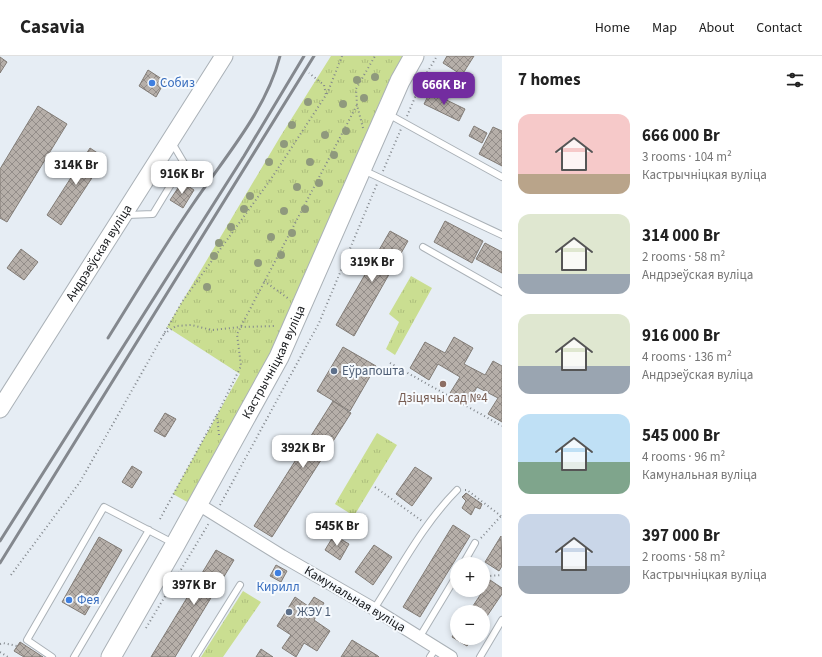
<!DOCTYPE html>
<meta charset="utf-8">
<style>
:root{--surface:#fff;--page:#f6f6f6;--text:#222;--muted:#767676;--line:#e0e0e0;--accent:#732ca0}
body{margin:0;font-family:"Source Sans 3",sans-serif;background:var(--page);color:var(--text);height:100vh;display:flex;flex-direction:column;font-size:15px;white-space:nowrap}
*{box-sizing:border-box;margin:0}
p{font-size:13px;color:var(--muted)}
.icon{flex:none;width:22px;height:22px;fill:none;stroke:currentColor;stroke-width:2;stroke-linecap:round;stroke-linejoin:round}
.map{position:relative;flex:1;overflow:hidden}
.sheet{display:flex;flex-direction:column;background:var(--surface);width:320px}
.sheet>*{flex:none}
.tools{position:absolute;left:450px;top:501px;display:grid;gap:8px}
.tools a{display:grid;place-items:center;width:40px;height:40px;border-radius:50%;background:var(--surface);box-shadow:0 2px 6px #0003;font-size:20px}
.price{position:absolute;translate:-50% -34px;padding:0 9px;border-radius:8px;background:#fff;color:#222;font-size:13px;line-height:26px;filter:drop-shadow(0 1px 2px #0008)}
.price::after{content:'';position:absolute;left:50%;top:24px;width:12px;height:9px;margin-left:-6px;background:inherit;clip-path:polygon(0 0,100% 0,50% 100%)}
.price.active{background:var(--accent);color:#fff}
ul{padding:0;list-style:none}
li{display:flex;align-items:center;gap:12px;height:100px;padding:0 16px}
li span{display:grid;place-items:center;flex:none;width:112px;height:80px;border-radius:12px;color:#555}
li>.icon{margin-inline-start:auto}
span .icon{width:48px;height:48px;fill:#fffc;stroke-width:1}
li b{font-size:17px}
h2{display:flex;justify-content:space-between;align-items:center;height:48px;padding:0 16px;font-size:17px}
header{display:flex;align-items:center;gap:24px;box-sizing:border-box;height:56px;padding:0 20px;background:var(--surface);border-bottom:1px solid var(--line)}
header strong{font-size:19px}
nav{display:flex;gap:22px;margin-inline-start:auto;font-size:14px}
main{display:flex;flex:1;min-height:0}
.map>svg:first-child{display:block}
.park{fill:url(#park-tufts)}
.building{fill:url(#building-cross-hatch);stroke:#827c76}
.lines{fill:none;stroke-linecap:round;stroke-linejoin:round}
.lane-casing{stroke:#aab1b7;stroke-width:8}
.street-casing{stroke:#aab1b7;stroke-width:14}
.secondary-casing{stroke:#aab1b7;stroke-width:19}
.primary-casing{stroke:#aab1b7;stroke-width:21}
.path{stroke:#82878c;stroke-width:2;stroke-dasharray:1 3;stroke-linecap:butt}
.lane{stroke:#fff;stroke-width:6}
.street{stroke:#fff;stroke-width:12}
.secondary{stroke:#fff;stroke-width:17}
.primary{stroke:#fff;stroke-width:19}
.rail{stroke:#84888e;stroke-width:3}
.tree{fill:#8f997d}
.shop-dot{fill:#3f7fe0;stroke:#f6fafe;stroke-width:1.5}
.service-dot{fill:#5c6f8a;stroke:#f6fafe;stroke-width:1.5}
.education-dot{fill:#8d6e63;stroke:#f6fafe;stroke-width:1.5}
.labels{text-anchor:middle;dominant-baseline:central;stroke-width:4;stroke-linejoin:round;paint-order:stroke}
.shop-label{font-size:13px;fill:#366cbe;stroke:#f6fafe;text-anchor:start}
.street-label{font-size:13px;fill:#16181b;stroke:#f6fafe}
.service-label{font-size:13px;fill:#4e5e75;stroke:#f6fafe;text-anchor:start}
.education-label{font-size:13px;fill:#785e54;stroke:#f6fafe}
</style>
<header>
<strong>Casavia</strong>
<nav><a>Home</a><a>Map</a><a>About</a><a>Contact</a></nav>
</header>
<main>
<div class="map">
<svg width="502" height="601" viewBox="0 0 502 601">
<defs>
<pattern id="park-tufts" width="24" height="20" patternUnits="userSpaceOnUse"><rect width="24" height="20" fill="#cade91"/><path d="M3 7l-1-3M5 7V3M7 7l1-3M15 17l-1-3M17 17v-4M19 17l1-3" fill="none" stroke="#adbe7c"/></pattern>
<pattern id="building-cross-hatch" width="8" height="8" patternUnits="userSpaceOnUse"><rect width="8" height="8" fill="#b6afa9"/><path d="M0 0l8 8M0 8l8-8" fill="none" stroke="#938d89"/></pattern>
</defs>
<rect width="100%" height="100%" fill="#e6edf4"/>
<path class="park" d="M331,0H403L380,45L362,93L272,298L189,447L173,438L240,318L167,271L280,81Z
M411,220L432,232L395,299L386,293L399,266L389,258Z
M377,377L397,389L354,460L335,448Z
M243,535L261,546L223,601H201Z"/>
<path class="building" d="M447,0H474L462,19L443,7Z
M0,1L7,6L0,17Z
M148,14L165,25L156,41L139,30Z
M430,36L465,53L459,65L424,48Z
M38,50L67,68L7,166L0,162V113Z
M474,70L487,77L482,87L469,80Z
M493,71L502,75V110L479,98Z
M90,92L105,102L61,169L47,159Z
M182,126L194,134L183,152L170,144Z
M445,165L483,185L472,207L434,186Z
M390,175L408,185L354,280L336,269Z
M485,187L502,196V217L476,203Z
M21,193L38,206L24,224L7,212Z
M454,281L473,292L464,308L485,319L493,305L502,310V366L488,358L498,342L477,331L468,347L450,337L460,321L438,308L429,324L410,312L425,286L445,297Z
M343,291L376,310L350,355L317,335Z
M333,345L351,357L272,481L254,470Z
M165,357L176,363L165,381L154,375Z
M132,410L142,416L132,432L122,426Z
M415,411L432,422L412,450L396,438Z
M466,437L482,448L480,453L475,451L471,459L462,452L466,445L462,441Z
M453,469L470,480L420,561L403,551Z
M334,479L349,488L340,504L325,494Z
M501,480L502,510L499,515L485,506Z
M99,481L122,494L85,559L62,546Z
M374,489L392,501L373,529L355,516Z
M216,494L234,504L175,601H151Z
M276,509L287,515L281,526L270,520Z
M490,524L502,532V538L483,566V556H469Z
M295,541L308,550L314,541L324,547L314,564L330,575L317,595L304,587L296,601L282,592L291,579L277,570Z
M457,573V582H473L467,590L452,581Z
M352,584L378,600L379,601H341Z
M20,586L43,601H24L14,595Z
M261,593L273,601H256Z"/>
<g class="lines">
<g class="lane-casing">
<path id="lane" d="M388,58L502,121
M363,114L502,179
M127,159L153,158L184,107L171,85
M423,191L502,236
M463,508L475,487
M374,553C400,513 423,468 457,434
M419,582L457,519
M52,601L27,584L104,451L173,487
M74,601L149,474
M195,601L240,529
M430,601L436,592
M480,601L502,564"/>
</g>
<g class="street-casing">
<path id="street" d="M198,448L282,500L374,553L451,601"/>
</g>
<g class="secondary-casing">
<g id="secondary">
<path id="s1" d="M0,353L224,0"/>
</g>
</g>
<g class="primary-casing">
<g id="primary">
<path id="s2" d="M111,601L175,489L279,301L400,25L414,0"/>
</g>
</g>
<path class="path" d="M327,38L342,0
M407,60L422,25L437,0
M363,72L357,49L356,33L375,0
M383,115L401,73
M264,225L289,243
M164,278L176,270L191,269L212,274L241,271L276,270
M390,307L502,370
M219,379L217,359L241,310L237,278L357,49
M375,431L422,465
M465,434H467L501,460
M220,449L319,267L377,128
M160,463L216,360
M481,482L501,460
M11,519L80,426L182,246L271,123L326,39L324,29L309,17
M483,523L489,520L502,519
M146,572L209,467
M0,588L3,587L17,590
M0,596L8,601"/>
<use href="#lane" class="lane"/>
<use href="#street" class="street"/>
<use href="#secondary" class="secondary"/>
<use href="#primary" class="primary"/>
<path class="rail" d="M108,282C136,237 163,192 193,148C224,102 266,55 280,0
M0,485L244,100L304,0
M0,507L314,0"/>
</g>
<g class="tree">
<circle cx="375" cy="21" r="4"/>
<circle cx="357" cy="24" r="4"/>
<circle cx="364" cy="42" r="4"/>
<circle cx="308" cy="46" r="4"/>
<circle cx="343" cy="48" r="4"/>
<circle cx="292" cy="69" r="4"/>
<circle cx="346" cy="75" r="4"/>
<circle cx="325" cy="79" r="4"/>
<circle cx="284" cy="88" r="4"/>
<circle cx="334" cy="99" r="4"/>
<circle cx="269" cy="106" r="4"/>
<circle cx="310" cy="106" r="4"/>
<circle cx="319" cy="127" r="4"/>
<circle cx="297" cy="131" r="4"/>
<circle cx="250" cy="140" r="4"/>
<circle cx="244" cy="153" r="4"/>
<circle cx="305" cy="153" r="4"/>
<circle cx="284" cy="155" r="4"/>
<circle cx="231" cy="171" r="4"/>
<circle cx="292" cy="177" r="4"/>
<circle cx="271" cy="181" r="4"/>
<circle cx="219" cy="187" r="4"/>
<circle cx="281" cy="199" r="4"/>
<circle cx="214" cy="200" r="4"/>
<circle cx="258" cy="207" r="4"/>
<circle cx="207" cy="231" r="4"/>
</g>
<g class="shop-dot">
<circle cx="152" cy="27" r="4"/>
<circle cx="278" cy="517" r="4"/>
<circle cx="69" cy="544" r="4"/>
</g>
<g class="service-dot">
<circle cx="334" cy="315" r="4"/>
<circle cx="289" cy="556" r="4"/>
</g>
<circle class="education-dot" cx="443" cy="328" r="4"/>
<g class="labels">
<g class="shop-label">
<text x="160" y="27">Собиз</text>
<text x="278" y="531" text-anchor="middle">Кирилл</text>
<text x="77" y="544">Фея</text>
</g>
<g class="street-label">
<text stroke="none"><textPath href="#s1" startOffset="185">Андрэеўская вуліца</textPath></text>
<text stroke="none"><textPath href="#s2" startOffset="337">Кастрычніцкая вуліца</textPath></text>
<text transform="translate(355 543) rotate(31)">Камунальная вуліца</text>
</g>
<g class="service-label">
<text x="342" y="315">Еўрапошта</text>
<text x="297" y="556">ЖЭУ 1</text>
</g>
<g class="education-label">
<text x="443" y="342">Дзіцячы сад №4</text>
</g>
</g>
</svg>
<div class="tools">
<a>+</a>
<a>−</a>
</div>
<b class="price active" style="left:444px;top:50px">666K Br</b>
<b class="price" style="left:76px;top:130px">314K Br</b>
<b class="price" style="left:182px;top:139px">916K Br</b>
<b class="price" style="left:372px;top:227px">319K Br</b>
<b class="price" style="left:303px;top:413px">392K Br</b>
<b class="price" style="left:337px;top:491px">545K Br</b>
<b class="price" style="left:194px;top:550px">397K Br</b>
</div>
<section class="sheet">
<h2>7 homes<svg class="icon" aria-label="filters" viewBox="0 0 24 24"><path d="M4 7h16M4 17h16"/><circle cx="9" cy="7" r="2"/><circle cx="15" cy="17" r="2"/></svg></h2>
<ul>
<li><span style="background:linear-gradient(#f6c9c9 75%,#b9a48a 0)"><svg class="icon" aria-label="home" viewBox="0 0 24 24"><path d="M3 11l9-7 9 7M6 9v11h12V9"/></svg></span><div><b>666 000 Br</b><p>3 rooms · 104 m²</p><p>Кастрычніцкая вуліца</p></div></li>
<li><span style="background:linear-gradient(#dfe7d0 75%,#9aa5b1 0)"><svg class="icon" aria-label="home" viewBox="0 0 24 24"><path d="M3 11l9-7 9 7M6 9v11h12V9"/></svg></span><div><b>314 000 Br</b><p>2 rooms · 58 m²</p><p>Андрэеўская вуліца</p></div></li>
<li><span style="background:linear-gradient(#dfe7d0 65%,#9aa5b1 0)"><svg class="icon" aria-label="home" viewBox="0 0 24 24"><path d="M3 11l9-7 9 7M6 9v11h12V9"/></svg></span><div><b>916 000 Br</b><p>4 rooms · 136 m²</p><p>Андрэеўская вуліца</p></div></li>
<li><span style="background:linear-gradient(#bfe0f5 60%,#7fa58c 0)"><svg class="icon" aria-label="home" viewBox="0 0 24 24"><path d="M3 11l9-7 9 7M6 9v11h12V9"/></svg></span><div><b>545 000 Br</b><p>4 rooms · 96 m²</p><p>Камунальная вуліца</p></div></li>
<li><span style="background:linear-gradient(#c9d6e8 65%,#9aa5b1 0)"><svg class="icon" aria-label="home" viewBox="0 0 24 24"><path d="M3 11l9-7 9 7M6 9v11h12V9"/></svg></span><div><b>397 000 Br</b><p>2 rooms · 58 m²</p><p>Кастрычніцкая вуліца</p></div></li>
</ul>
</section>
</main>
